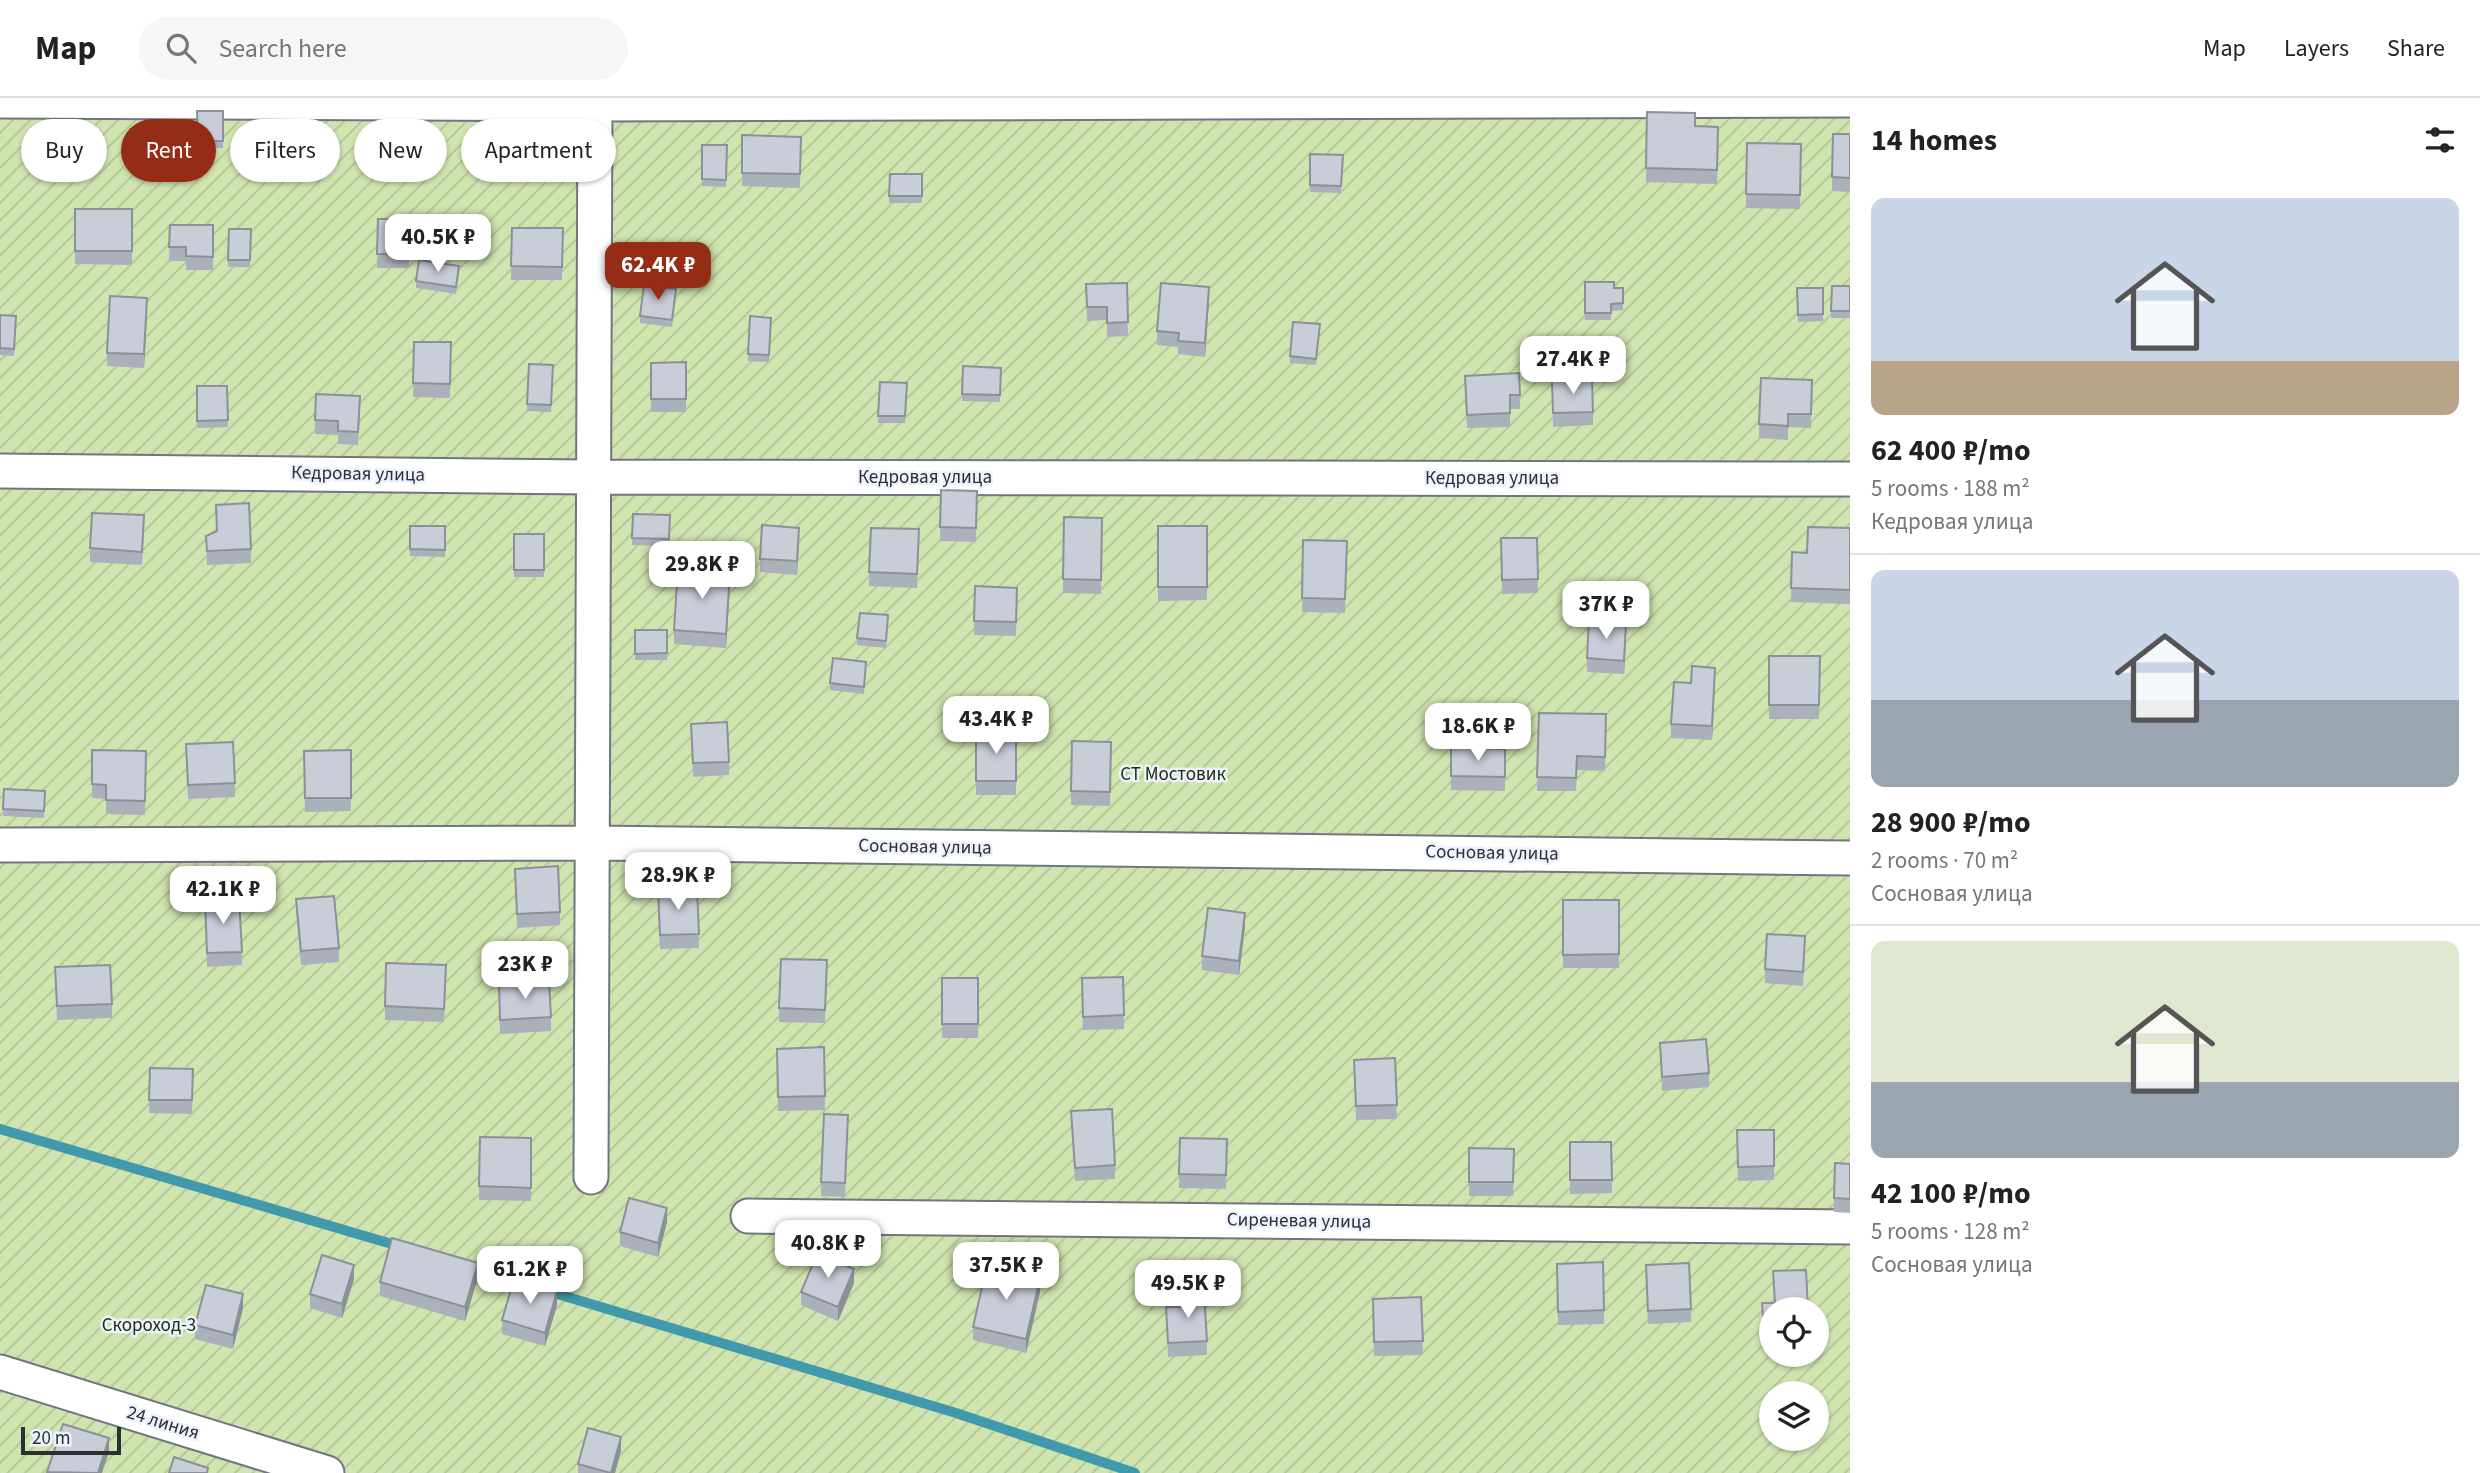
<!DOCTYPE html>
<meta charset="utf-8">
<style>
:root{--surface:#fff;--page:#f6f6f6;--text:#222;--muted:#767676;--line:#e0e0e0;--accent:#952c16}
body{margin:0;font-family:"Source Sans 3",sans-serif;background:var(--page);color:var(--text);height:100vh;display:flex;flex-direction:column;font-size:26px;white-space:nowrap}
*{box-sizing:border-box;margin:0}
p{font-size:23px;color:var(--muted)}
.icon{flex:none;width:38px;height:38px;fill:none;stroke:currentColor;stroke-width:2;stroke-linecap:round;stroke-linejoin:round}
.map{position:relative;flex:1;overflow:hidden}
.side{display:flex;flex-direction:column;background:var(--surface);width:630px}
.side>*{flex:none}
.hud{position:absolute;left:21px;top:21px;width:665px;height:63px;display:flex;gap:14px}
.controls{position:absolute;left:1759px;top:1199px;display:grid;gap:14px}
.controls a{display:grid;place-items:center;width:70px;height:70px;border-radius:50%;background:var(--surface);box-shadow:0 2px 5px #0004;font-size:35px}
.scale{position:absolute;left:21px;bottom:18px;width:100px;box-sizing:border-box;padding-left:7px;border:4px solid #2d2f33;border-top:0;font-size:19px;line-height:24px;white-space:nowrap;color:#2d2f33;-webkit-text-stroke:5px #edf2fe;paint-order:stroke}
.price{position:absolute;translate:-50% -60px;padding:0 16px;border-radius:14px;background:#fff;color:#222;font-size:23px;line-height:46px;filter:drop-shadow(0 2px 4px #0008)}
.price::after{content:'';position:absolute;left:50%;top:42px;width:21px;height:16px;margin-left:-10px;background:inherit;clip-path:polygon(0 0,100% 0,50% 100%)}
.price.on{background:var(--accent);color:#fff}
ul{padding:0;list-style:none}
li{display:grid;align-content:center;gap:14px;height:371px;padding:0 21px}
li+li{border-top:2px solid var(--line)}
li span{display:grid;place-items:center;height:217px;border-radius:14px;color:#555}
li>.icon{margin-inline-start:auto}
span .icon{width:126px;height:126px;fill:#fffc;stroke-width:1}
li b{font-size:30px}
h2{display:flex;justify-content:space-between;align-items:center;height:84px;padding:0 21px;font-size:30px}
.tag{padding:0 24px;border-radius:32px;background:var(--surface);box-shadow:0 2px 5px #0004;font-size:24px;line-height:63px}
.tag.on{background:var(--accent);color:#fff}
header{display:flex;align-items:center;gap:42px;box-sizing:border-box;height:98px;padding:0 35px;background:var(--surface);border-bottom:2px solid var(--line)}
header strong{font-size:33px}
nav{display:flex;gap:38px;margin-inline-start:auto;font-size:24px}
.search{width:490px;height:63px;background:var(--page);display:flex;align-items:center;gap:18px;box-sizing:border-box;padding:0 24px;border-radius:38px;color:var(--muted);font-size:26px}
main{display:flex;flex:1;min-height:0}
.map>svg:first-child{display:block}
.garden{fill:url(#garden-furrows);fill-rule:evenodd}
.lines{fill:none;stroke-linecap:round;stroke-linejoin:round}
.stream{stroke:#409aac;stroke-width:10}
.minor-casing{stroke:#71757f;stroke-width:37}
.minor{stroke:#fff;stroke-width:33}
.wall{fill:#acb0ba}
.shaded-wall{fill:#8c9097}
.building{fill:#c8cdd8;stroke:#8c9097;stroke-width:2}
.labels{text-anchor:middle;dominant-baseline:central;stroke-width:5;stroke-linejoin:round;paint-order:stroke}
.street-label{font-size:19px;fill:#2d2f33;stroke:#edf2fe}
.park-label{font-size:19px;fill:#222e0b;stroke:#edf2fe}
</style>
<header>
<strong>Map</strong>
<div class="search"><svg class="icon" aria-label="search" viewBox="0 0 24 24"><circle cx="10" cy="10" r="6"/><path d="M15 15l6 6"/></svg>Search here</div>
<nav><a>Map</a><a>Layers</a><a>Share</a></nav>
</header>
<main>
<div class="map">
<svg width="1850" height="1375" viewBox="0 0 1850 1375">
<defs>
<pattern id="garden-furrows" width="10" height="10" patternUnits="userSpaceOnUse" patternTransform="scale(1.75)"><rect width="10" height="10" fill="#cfe4af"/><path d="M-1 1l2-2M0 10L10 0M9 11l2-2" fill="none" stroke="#b2c497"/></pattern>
</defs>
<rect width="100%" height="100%" fill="#edf2fe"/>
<path class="garden" d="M0,0H1850V1375H0ZM1771,1211H1816V1256H1771ZM1771,1295H1816V1340H1771Z"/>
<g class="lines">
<path class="stream" d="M0,1031L402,1149
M467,1168L523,1185
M544,1192L956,1315L1135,1375"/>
<g class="minor-casing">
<path id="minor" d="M0,3L595,6L1850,2
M0,373L593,379L1850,381
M0,747L593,745L1850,760
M591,1079L595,0
M748,1118L1850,1129
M0,1274L327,1375"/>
</g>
<use href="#minor" class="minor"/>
</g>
<path class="wall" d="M197,13H223V50H198Z
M1647,14L1695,28L1718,29L1717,86L1646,84Z
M303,28L305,74L274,75L273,30Z
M1833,36H1850V94L1832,93Z
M742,37L801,39L800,90L742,88Z
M1747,45L1801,46L1800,111L1746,110Z
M702,47H727L726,89L702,88Z
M528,49H552V84H528Z
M1310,56L1343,57L1341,95L1310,94Z
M890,76H922V105H889Z
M75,111H132V167L75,166Z
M378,121H417V159L409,158V170H377Z
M170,127H213V172H186V163H169Z
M512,130H563L562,182H511Z
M229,131H251L250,169H228Z
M459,175L456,196L416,190V183Z
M1585,184L1614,190H1623V212L1611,213V222H1585Z
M1127,185L1128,238L1107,239V222L1087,223L1086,186Z
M1832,188H1850V220H1831Z
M1797,190H1823V223L1798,224Z
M676,198L672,229L640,225V218Z
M1209,202L1205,259L1178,256V249L1157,247V233Z
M147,214L144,270L107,268V255Z
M0,217L16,225L14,258L0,257Z
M771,220L769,264L748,263V256Z
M1320,233L1316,267L1290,265V258Z
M414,244H451L450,300L413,299Z
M686,264V314H651V265Z
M529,266L553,267L551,314L527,313Z
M1001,270L1000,304L962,303V296Z
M1552,282L1593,314V327L1553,329Z
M1812,282L1811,330L1788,329V342L1759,340V326Z
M880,284L907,285L905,325H878Z
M197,288H227L228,329L197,330Z
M1465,291L1520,297V311H1510V329L1467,330Z
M360,312L358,347L338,346V337L315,336V322Z
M941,392L977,393L976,444L940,443Z
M216,407L251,451V465L207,467L206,438L216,433Z
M633,416L670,417L669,448L632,447Z
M1064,419L1102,420L1101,496L1063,495Z
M410,428H445V459L410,458Z
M1158,428H1207V502L1158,503Z
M1850,430V506L1791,504L1792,454L1807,455Z
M144,431L142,467L90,464V450Z
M514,436H544V479H514Z
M1501,440H1537L1538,495L1502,496Z
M1303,442L1347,443L1345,515L1302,514Z
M799,443L797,477L760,474V461Z
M919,445L917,490L869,488V474Z
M730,487L726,550L674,546V532Z
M975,488L1017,504L1016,538L974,537Z
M888,524L886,550L857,547V540Z
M635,532H667V562H635Z
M1626,539L1624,576L1587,574V560Z
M1769,558H1820L1819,621H1769Z
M866,571L864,596L830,592V585Z
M1715,583L1712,642L1671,640V626L1691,585Z
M1539,615L1606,616L1605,673L1577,672L1576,693H1537Z
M691,626L729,664V677L693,679Z
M976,633H1016V697H976Z
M1111,644L1110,708L1071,707V693Z
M186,646L235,685V699L188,701Z
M1451,650L1505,651V693L1451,692Z
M92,652L146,653L145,717L106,716V701L92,700Z
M351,652V713L305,714L304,653Z
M4,691L45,693L44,720L3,718Z
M515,771L560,814V827L517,830Z
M697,790L699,850L660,851L658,805Z
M296,801L339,850V864L301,867L296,815Z
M205,802L242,854V867L207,869Z
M1563,802H1619V870H1563Z
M1245,829L1239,877L1202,872V858Z
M1805,852L1803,888L1765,885V871Z
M55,869L112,906V920L57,922Z
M827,876L825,925L779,924V910Z
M1123,879L1124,931L1083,932L1082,893Z
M942,880H978V940H942Z
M446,881L444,924L385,922V908Z
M499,886L551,919V933L500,936Z
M1660,945L1709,975V989L1662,993Z
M824,949L825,1012L778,1013L777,951Z
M1395,960L1397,1021L1356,1022L1354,975Z
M150,970L193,971L192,1016L149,1015Z
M1071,1013L1115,1067V1081L1075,1083Z
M848,1031L845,1099L821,1098V1084Z
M1737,1032H1774V1082L1738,1083Z
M480,1039L531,1040V1103L479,1102Z
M1180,1040L1227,1041L1226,1091L1179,1090Z
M1570,1044H1611L1612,1095L1570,1096Z
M1469,1050L1514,1051L1513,1098H1469Z
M1850,1066V1115L1834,1114V1100Z
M667,1124L658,1159L620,1148V1134Z
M1603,1164L1604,1226L1558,1227L1557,1166Z
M1646,1167L1691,1211V1224L1648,1226Z
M1806,1172L1771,1211V1234H1763L1762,1205H1774Z
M478,1179L465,1223L380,1198V1184Z
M354,1181L342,1220L310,1210V1196Z
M854,1185L838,1223L801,1207V1194Z
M1040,1194L1026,1255L973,1242V1229Z
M1182,1196L1207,1243V1257L1168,1259L1166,1209H1182Z
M1421,1199L1423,1257L1374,1258L1373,1201Z
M557,1207L545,1248L502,1236V1222Z
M243,1210L233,1251L195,1241V1227Z
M621,1353L615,1375H578V1366Z"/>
<path class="shaded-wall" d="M1209,189V202L1205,259V245Z
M147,200V214L144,270V256Z
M799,430V443L797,477V463Z
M730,473V487L726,550V536Z
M1626,525V539L1624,576V563Z
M1715,570V583L1712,642V628Z
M1245,815V829L1239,877V863Z
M667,1110V1124L658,1159V1145Z
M478,1165V1179L465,1223V1209Z
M354,1167V1181L342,1220V1206Z
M854,1171V1185L838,1223V1209Z
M1040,1180V1194L1026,1255V1241Z
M557,1193V1207L545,1248V1235Z
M243,1196V1210L233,1251V1237Z
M621,1339V1353L615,1375H611Z
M109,1340V1354L102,1375H98Z"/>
<path class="building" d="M197,13H223V43H198Z
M1647,14L1695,15V28L1718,29L1717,72L1646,70Z
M303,28L305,67L274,68L273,30Z
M1833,36H1850V80L1832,79Z
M742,37L801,39L800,76L742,75Z
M1747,45L1801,46L1800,97L1746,96Z
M702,47H727L726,82L702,81Z
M528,49H552V77H528Z
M1310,56L1343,57L1341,88L1310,87Z
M890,76H922V98H889Z
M75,111H132V153H75Z
M378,121H417V145L409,144V156H377Z
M170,127H213V159L186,158V149H169Z
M512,130H563L562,169L511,168Z
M229,131H251L250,162H228Z
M419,162L459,168L456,189L416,183Z
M1585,184H1614V190H1623V205L1611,206V215H1585Z
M1127,185L1128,224L1107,225V209H1087L1086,186Z
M1161,185L1209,189L1205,245L1178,243L1179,235L1157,233Z
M644,187L676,191L672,222L640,218Z
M1832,188H1850V213H1831Z
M1797,190H1823V216L1798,217Z
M110,198L147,200L144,256L107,255Z
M0,217L16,218L14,251L0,250Z
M750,218L771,220L769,257L748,256Z
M1293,224L1320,226L1316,261L1290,258Z
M414,244H451L450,286L413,285Z
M686,264V301H651V265Z
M529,266L553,267L551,307L527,306Z
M963,268L1001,270L1000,297L962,296Z
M1519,275L1520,297H1510V315L1467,317L1465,278Z
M1592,280L1593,314L1553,315L1552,282Z
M1761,280L1812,282L1811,316H1788V328L1759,326Z
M880,284L907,285L905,318H878Z
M197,288H227L228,322L197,323Z
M316,296L360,298L358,334L338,333V323L315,322Z
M941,392L977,393L976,430L940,429Z
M249,405L251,451L207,453L206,438L217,433L216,407Z
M92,415L144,417L142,454L90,450Z
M633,416L670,417L669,441L632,440Z
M1064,419L1102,420L1101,482L1063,481Z
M762,427L799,430L797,463L760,461Z
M410,428H445V452L410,451Z
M1158,428H1207V489H1158Z
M1808,429L1850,430V492L1791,490L1792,454L1807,455Z
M871,430L919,431L917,476L869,474Z
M514,436H544V472H514Z
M1501,440H1537L1538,481L1502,482Z
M1303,442L1347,443L1345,501L1302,500Z
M678,470L730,473L726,536L674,532Z
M975,488L1017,490L1016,524L974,523Z
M860,515L888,517L886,543L857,540Z
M1589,522L1626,525L1624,563L1587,560Z
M635,532H667V555L635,556Z
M1769,558H1820L1819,607H1769Z
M833,560L866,564L864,589L830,585Z
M1692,568L1715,570L1712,628L1671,626L1674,584L1691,585Z
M1539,615L1606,616L1605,659L1577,658L1576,680L1537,679Z
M727,624L729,664L693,665L691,626Z
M976,633H1016V683H976Z
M1072,643L1111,644L1110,694L1071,693Z
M233,644L235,685L188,687L186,646Z
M1451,650L1505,651V679L1451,678Z
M92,652L146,653L145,703L106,702V687L92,686Z
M351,652V700H305L304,653Z
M4,691L45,693L44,713L3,711Z
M558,768L560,814L517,816L515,771Z
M697,790L699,836L660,837L658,791Z
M334,798L339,850L301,853L296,801Z
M239,800L242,854L207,855L205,802Z
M1563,802H1619V856L1563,857Z
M1208,810L1245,815L1239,863L1202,858Z
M1767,836L1805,838L1803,874L1765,871Z
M781,861L827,862L825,912L779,910Z
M386,865L446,867L444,911L385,908Z
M110,867L112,906L57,908L55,869Z
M1123,879L1124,917L1083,919L1082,880Z
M942,880H978V926H942Z
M549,883L551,919L500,922L499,886Z
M1706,941L1709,975L1662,979L1660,945Z
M824,949L825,998L778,999L777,951Z
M1395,960L1397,1007L1356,1008L1354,962Z
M150,970L193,971L192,1002H149Z
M1112,1011L1115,1067L1075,1070L1071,1013Z
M824,1016L848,1017L845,1085L821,1084Z
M1737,1032H1774V1068L1738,1069Z
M480,1039L531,1040V1090L479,1088Z
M1180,1040L1227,1041L1226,1077L1179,1076Z
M1570,1044H1611L1612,1082H1570Z
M1469,1050L1514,1051L1513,1084H1469Z
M1835,1065L1850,1066V1101L1834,1100Z
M629,1100L667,1110L658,1145L620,1134Z
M392,1140L478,1165L465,1209L380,1184Z
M817,1156L854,1171L838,1209L801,1194Z
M322,1157L354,1167L342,1206L310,1196Z
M1603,1164L1604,1212L1558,1214L1557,1166Z
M1689,1165L1691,1211L1648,1213L1646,1167Z
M987,1167L1040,1180L1026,1241L973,1229Z
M1806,1172L1808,1211H1771V1220H1763L1762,1205H1775L1773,1173Z
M514,1181L557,1193L545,1235L502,1222Z
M206,1187L243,1196L233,1237L195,1227Z
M1204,1194L1207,1243L1168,1245L1166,1209H1183L1182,1196Z
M1421,1199L1423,1243L1374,1244L1373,1201Z
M63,1326L109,1340L98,1375L47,1374Z
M588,1330L621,1339L611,1375L578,1366Z
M174,1359L208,1370L207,1375H169Z"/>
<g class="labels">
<g class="street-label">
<text transform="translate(358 376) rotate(1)">Кедровая улица</text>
<text x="925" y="379">Кедровая улица</text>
<text x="1492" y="380">Кедровая улица</text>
<text transform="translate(925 749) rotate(1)">Сосновая улица</text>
<text transform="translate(1492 755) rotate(1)">Сосновая улица</text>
<text transform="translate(1299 1123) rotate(1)">Сиреневая улица</text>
<text transform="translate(163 1325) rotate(17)">24 линия</text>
</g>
<g class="park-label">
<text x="1173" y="676">СТ Мостовик</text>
<text x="149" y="1227">Скороход-3</text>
</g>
</g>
</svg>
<div class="controls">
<a><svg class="icon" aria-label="locate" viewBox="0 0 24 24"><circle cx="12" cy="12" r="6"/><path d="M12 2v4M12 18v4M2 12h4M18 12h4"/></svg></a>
<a><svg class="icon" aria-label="layers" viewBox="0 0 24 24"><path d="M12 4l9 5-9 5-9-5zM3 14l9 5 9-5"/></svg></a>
</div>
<div class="scale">20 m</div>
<b class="price" style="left:438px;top:176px">40.5K ₽</b>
<b class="price on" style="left:658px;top:204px">62.4K ₽</b>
<b class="price" style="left:1573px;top:298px">27.4K ₽</b>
<b class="price" style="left:702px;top:503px">29.8K ₽</b>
<b class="price" style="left:1606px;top:543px">37K ₽</b>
<b class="price" style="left:996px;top:658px">43.4K ₽</b>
<b class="price" style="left:1478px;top:665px">18.6K ₽</b>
<b class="price" style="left:678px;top:814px">28.9K ₽</b>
<b class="price" style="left:223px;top:828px">42.1K ₽</b>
<b class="price" style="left:525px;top:903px">23K ₽</b>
<b class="price" style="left:828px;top:1182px">40.8K ₽</b>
<b class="price" style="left:1006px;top:1204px">37.5K ₽</b>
<b class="price" style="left:530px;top:1208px">61.2K ₽</b>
<b class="price" style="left:1188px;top:1222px">49.5K ₽</b>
<div class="hud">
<a class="tag">Buy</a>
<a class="tag on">Rent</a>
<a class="tag">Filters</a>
<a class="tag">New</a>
<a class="tag">Apartment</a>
</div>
</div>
<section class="side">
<h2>14 homes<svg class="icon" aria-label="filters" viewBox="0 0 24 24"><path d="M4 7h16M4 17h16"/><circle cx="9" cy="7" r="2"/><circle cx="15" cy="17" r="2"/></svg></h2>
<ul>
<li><span style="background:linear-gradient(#c9d6e8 75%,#b9a48a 0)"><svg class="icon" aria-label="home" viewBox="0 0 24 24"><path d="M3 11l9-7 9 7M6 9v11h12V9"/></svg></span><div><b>62 400 ₽/mo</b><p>5 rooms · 188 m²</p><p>Кедровая улица</p></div></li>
<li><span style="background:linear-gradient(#c9d6e8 60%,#9aa5b1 0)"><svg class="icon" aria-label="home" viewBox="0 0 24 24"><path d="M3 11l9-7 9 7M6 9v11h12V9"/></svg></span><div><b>28 900 ₽/mo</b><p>2 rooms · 70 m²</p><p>Сосновая улица</p></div></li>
<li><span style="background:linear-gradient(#dfe7d0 65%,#9aa5b1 0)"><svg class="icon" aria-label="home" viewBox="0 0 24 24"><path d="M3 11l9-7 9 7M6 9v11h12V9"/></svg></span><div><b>42 100 ₽/mo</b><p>5 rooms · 128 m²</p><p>Сосновая улица</p></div></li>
</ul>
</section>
</main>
